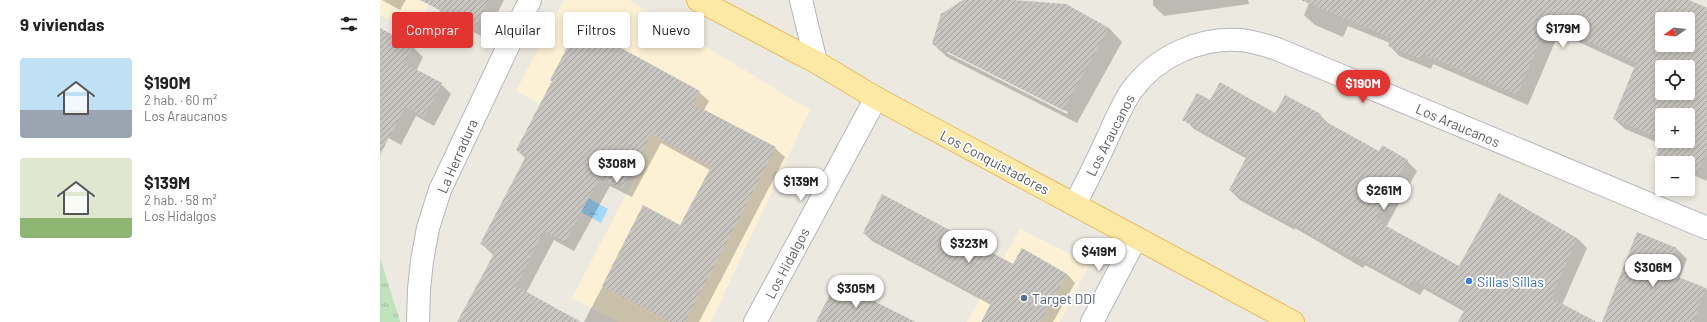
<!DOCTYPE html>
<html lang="es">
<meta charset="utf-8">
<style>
:root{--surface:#fff;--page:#f2f2f2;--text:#222;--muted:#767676;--accent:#e23430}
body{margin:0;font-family:Barlow,sans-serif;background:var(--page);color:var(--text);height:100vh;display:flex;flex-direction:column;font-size:15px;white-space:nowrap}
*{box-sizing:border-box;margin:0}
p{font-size:13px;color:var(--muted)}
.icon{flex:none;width:22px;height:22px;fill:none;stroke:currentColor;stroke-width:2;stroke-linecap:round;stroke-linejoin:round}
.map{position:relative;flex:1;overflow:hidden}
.drawer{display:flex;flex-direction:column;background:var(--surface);width:380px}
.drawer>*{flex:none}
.guide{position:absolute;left:12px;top:12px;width:380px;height:36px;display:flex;gap:8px}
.needle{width:26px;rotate:255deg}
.buttons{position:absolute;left:1275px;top:12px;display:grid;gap:8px}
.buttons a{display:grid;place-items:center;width:40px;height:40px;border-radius:4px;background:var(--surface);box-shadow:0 2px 6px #0003;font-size:20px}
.price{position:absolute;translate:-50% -34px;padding:0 9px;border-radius:14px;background:#fff;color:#222;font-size:13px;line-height:26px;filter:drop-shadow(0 1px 2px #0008)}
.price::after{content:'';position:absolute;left:50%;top:24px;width:12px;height:9px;margin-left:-6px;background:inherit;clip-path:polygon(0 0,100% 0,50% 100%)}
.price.active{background:var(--accent);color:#fff}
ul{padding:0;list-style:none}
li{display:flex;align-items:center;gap:12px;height:100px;padding:0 20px}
li span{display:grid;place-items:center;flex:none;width:112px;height:80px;border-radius:4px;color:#555}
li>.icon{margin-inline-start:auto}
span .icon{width:48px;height:48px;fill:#fffc;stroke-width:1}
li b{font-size:17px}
h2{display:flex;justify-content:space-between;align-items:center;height:48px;padding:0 20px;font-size:17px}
.chip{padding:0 14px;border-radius:4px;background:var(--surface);box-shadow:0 2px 6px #0003;font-size:14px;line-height:36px}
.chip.active{background:var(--accent);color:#fff}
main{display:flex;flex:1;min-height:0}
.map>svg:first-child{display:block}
.commercial{fill:#fcf1d5}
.grass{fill:url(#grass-tufts)}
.water{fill:url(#water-ripples)}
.shadow{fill:#0003;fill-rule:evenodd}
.building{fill:url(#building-hatch);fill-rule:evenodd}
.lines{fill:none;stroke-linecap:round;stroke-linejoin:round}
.minor-casing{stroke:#b3b7bb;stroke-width:24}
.major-casing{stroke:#ebbb5a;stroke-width:24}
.minor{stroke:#fff;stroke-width:22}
.major{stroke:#fce9a5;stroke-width:22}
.shop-dot{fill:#3f7fe0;stroke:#fff;stroke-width:1.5}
.service-dot{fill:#5c6f8a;stroke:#fff;stroke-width:1.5}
.labels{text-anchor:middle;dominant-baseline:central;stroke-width:3.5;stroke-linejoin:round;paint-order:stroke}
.street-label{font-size:14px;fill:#595d61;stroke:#fff}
.shop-label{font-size:14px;fill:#366cbe;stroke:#fff;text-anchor:start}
.service-label{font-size:14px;fill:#4e5e75;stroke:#fff;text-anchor:start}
</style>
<main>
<section class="drawer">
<h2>9 viviendas<svg class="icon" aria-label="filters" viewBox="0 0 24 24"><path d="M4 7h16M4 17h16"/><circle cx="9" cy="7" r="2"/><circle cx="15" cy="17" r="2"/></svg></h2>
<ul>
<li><span style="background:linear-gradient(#bfe0f5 65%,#9aa5b1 0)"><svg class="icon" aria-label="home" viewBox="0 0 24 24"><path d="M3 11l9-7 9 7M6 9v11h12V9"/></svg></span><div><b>$190M</b><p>2 hab. · 60 m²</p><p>Los Araucanos</p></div></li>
<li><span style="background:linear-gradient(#dfe7d0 75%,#8fb573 0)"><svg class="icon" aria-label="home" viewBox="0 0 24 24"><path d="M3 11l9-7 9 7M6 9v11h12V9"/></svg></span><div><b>$139M</b><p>2 hab. · 58 m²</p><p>Los Hidalgos</p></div></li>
</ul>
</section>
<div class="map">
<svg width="1327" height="322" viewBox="0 0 1327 322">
<defs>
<pattern id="grass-tufts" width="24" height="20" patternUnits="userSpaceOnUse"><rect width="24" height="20" fill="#bfe3bd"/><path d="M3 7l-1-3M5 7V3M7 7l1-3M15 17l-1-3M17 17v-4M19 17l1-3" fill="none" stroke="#9ebb9d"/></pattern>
<pattern id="water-ripples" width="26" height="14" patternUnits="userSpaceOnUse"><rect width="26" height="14" fill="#a1d9fc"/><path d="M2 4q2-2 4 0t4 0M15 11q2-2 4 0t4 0" fill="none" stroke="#86b3cf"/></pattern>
<pattern id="building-hatch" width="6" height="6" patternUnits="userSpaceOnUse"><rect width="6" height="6" fill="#c8c5c0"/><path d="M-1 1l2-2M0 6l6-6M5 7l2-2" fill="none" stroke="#a5a39f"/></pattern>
</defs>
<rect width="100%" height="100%" fill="#ece9e0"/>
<path class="commercial" d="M0,0H51L35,34L0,15Z
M184,0H249L430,110L331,322H238L192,298L263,162L136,91Z
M640,229L710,264L680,322H587Z"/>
<path class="grass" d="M0,258L19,318L20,322H0Z"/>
<path class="water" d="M199,193L228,209L221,223L192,207Z"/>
<path class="shadow" d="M2,0H26L20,10Z
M63,0H124L105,38L68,19L58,9Z
M585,0H619L729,28L742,42L697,123L567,57L553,44ZM567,50L688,112L687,114L567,53Z
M773,0H868L869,4L784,16L773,5Z
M922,0H1306L1327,9V181L1308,173V163H1286L1277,154L1281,144L1245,129L1234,119L1255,68L1179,33L1148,105L1053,64L1051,69L1019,56L1009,45L1010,43L968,26L963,37L935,25L924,15L929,3ZM1282,19H1308V45H1282ZM1282,67H1308V93H1282ZM1282,115H1308V141H1282Z
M0,29L33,47L43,57L36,71L61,84L71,94L54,126L36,116L21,145L0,133Z
M319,92L329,101L324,110L395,148L405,157L319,322H204L264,207L301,226L330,170L281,143L252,197L230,186L194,251L174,240L146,293L199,322H84L114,256L102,244L146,159L137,150Z
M830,102L895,115H940L951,126L999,153L1027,161L1037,171L1006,227L1080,267L1197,238L1207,248L1182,305L1214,322H1090L1085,312L1044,289L1040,295L985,265L983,268L915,228V230L860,200L850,190L867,159L814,129L804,119Z
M484,233L633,266L642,249L687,274L695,283L673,322H602L611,305L492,241Z
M1297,249L1307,259L1299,279L1327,290V322H1223Z"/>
<path class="building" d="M40,0H109L95,28Z
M583,0H633L686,4L729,28L683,110L552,44L561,14Z
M921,0H1309L1327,8V151L1318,172L1308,168V163H1296L1276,155L1282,140L1308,141V115H1282V139L1233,119L1256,63L1168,23L1137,95L1043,54L1041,59L1008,46L1011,38ZM1282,19H1308V45H1282ZM1282,67H1308V93H1282Z
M199,25L320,91L313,104L396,147L305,322H291L222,286L263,205L300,225L331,167L271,134L242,189L220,177L185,242L164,231L136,286L201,322H77L115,252L100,244L146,156L136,150L172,81L170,80Z
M0,28L33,46L24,63L62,83L44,117L25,107L0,155Z
M840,82L895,113L905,95L941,114L939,118L999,151L1002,145L1028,160L996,218L1002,222L1001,223L1079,266L1119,193L1197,238L1171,298L1217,322H1078L1085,309L1033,279L1030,286L974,256L973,258L905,219L904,221L849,190L867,156L802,120L817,93L830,100Z
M502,194L633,264L642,248L687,274L660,322H601L611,303L483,233Z
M1257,232L1297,248L1288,273L1326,288L1314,322H1222Z
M458,283L536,322H436L455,284L457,285Z"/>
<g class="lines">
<g class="minor-casing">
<path id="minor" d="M421,0L436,62
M695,204C706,183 717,161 727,139C735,122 742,104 752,90C776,57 819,37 859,40C872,41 885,45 897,49L1327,228
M38,322L39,289L42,261L48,228L60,190L150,0
M375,322L496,98
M712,322L756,238"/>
</g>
<g class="major-casing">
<path id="major" d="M318,0L436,62L496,98L913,322"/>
</g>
<use href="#minor" class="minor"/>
<use href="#major" class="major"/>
</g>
<circle class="shop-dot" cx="1089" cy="281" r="4"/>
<circle class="service-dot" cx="644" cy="298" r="4"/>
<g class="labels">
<g class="street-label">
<text transform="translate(1078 125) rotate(23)">Los Araucanos</text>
<text transform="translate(730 135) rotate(-63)">Los Araucanos</text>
<text transform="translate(77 156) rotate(-66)">La Herradura</text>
<text transform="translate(615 162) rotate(28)">Los Conquistadores</text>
<text transform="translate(407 263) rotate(-62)">Los Hidalgos</text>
</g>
<g class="shop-label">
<text x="1097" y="281">Sillas Sillas</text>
</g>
<g class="service-label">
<text x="652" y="298">Target DDI</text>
</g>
</g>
</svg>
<div class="buttons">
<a><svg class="needle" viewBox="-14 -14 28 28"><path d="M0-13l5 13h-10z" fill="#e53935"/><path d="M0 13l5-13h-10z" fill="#767676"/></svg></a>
<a><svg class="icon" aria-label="locate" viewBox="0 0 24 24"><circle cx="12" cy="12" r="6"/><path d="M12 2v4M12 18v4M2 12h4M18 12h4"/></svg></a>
<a>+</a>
<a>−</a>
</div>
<b class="price" style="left:1183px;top:49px">$179M</b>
<b class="price active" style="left:983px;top:104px">$190M</b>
<b class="price" style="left:237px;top:184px">$308M</b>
<b class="price" style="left:421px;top:202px">$139M</b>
<b class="price" style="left:1004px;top:211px">$261M</b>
<b class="price" style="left:589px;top:264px">$323M</b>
<b class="price" style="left:719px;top:272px">$419M</b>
<b class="price" style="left:1273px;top:288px">$306M</b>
<b class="price" style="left:476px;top:309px">$305M</b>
<div class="guide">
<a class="chip active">Comprar</a>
<a class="chip">Alquilar</a>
<a class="chip">Filtros</a>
<a class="chip">Nuevo</a>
</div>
</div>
</main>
